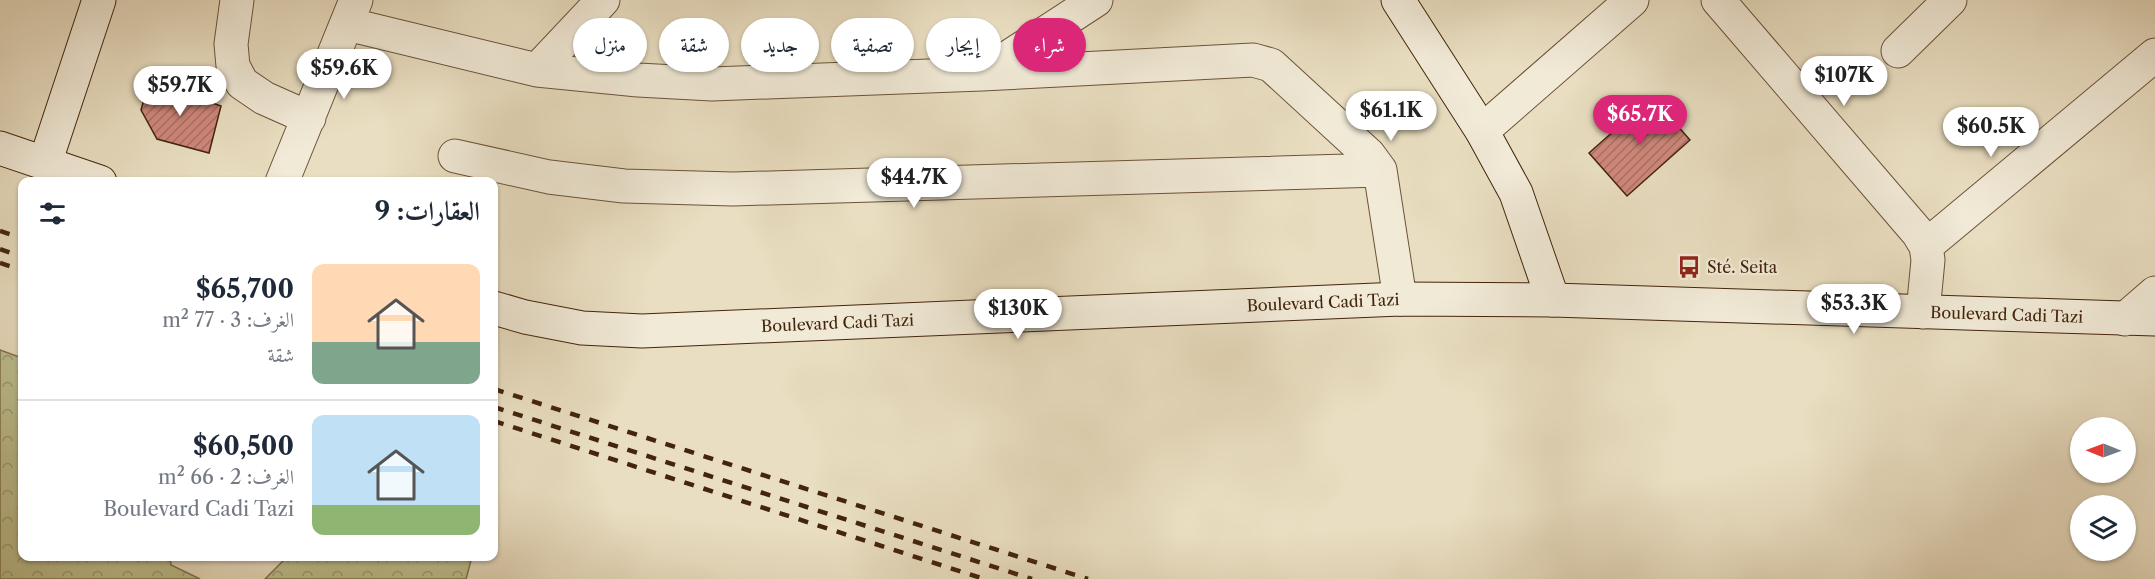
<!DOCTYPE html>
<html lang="ar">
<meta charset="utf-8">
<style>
:root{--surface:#fff;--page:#f2f2f3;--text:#1f2937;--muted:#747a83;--line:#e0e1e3;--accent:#db2777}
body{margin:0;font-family:"Libre Caslon Text",Amiri,serif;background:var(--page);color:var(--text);direction:rtl;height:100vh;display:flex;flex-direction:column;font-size:22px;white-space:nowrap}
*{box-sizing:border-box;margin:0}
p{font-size:20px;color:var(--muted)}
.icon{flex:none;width:33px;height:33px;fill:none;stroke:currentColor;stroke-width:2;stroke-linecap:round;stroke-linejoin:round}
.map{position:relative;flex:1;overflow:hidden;direction:ltr}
.side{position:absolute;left:18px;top:177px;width:480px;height:384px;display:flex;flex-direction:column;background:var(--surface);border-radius:12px;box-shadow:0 2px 4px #0004;direction:rtl}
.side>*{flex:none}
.hud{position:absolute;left:516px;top:18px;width:570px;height:54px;direction:rtl;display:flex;gap:12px}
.needle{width:39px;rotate:271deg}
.controls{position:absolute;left:2070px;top:417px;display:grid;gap:12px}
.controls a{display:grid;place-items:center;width:66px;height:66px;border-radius:50%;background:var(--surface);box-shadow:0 2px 4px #0004;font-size:30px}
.price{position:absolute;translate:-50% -51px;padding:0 14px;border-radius:21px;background:#fff;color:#222;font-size:20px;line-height:39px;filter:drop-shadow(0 2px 3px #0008)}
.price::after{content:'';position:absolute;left:50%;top:36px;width:18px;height:14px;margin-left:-9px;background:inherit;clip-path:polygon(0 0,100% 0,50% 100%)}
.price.current{background:var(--accent);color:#fff}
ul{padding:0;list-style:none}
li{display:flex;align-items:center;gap:18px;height:150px;padding:0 18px}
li+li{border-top:2px solid var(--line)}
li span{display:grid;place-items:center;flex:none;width:168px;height:120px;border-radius:12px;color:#555}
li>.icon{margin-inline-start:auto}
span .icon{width:72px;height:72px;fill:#fffc;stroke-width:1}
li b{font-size:26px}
h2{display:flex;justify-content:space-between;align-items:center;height:72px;padding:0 18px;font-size:26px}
.chip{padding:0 21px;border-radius:27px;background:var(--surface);box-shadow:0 2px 4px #0004;font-size:21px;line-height:54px}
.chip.current{background:var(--accent);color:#fff}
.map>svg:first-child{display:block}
.forest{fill:url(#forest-crowns);stroke:#80724d;stroke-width:1.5}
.building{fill:url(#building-hatch);stroke:#43240c;stroke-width:1.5}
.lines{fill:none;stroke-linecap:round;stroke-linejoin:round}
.street-casing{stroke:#6c5239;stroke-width:35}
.secondary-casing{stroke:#43240c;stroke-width:35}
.street{stroke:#f1ead7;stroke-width:33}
.secondary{stroke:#f1ead7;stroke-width:33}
.rail{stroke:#43240c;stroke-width:4.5;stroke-dasharray:10 10;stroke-linecap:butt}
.labels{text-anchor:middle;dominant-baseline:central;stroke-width:4.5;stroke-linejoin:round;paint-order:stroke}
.poi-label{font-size:16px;fill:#43240c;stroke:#f1ead7;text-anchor:start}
.street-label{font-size:16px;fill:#43240c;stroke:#f1ead7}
</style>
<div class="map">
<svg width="2155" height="579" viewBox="0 0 2155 579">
<defs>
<pattern id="forest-crowns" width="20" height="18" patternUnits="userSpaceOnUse" patternTransform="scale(1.5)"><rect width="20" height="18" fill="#bdbf8e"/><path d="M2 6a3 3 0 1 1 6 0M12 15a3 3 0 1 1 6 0" fill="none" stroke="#9b9b72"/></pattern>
<pattern id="building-hatch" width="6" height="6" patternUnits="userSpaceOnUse" patternTransform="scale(1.5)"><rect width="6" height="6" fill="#cf887c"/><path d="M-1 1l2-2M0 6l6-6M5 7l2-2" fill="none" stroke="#aa6f64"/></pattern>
</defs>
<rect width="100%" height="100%" fill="#e9dec1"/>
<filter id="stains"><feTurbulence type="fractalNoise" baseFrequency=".00333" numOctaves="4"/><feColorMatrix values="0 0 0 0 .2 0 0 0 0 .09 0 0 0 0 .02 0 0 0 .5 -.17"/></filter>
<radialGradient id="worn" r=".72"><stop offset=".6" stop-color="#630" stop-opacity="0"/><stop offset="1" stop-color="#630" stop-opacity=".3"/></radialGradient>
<path class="forest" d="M0,350L22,358V556L170,557L171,565L200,579H0Z
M287,557V556L472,557L466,579H265Z"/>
<path class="building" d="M149,81L221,106L209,153L157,139L141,110Z
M1652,97L1690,140L1627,196L1589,153Z"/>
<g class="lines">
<g class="street-casing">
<path id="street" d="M237,0L231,44L233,66L242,83L264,98L309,118
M1718,0L1918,233L1926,246
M347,24L537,70L638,80L712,84L982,74L1253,60L1271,65L1369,155L1380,170L1400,299
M1898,51L1950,0
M537,70L603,0
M984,73L1096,0
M1482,131L1632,0
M455,156L549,177L624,186L733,189L1380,170
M282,182L356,0
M1923,312L1928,260L1926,246L2155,55
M2125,319L2155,293"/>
</g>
<g class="secondary-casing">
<g id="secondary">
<path d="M1398,0L1482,131L1516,193L1553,300"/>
<path d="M0,148L100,182"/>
<path d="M45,163L99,0"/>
<path id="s1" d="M494,308L525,317L582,328L642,331L1400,299L1553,300L2155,319"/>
</g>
</g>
<use href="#street" class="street"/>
<use href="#secondary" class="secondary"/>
<path class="rail" d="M0,231L22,238
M0,249L22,257
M0,263L22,270
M494,389L1088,579
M494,407L1032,579
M494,421L984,579"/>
</g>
<defs>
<g id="bus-bare" transform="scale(1.8)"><path d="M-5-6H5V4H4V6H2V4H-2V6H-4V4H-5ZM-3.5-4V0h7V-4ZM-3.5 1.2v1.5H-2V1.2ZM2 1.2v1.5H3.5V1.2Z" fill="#8f2418" stroke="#f1ead7" stroke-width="2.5" paint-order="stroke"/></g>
</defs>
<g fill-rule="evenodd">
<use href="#bus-bare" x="1689" y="267"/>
</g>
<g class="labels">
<g class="poi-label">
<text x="1707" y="267">Sté. Seita</text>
</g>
<g class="street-label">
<text stroke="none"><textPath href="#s1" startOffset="832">Boulevard Cadi Tazi</textPath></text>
<text stroke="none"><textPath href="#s1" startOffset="1516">Boulevard Cadi Tazi</textPath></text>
<text stroke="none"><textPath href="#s1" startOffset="346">Boulevard Cadi Tazi</textPath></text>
</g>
</g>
<rect width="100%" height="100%" filter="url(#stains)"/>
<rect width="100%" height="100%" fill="url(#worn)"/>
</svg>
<div class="controls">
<a><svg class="needle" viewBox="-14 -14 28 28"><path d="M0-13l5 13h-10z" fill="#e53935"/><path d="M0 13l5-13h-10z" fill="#747a83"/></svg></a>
<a><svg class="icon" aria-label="layers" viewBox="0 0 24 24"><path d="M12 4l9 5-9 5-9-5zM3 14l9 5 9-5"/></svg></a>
</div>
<b class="price" style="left:344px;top:100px">$59.6K</b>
<b class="price" style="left:1844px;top:107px">$107K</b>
<b class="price" style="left:180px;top:117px">$59.7K</b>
<b class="price" style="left:1391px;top:142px">$61.1K</b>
<b class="price current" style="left:1640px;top:146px">$65.7K</b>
<b class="price" style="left:1991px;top:158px">$60.5K</b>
<b class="price" style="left:914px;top:209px">$44.7K</b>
<b class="price" style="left:1854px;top:335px">$53.3K</b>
<b class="price" style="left:1018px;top:340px">$130K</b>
<div class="hud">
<a class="chip current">شراء</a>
<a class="chip">إيجار</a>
<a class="chip">تصفية</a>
<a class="chip">جديد</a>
<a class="chip">شقة</a>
<a class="chip">منزل</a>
</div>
<section class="side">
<h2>العقارات: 9<svg class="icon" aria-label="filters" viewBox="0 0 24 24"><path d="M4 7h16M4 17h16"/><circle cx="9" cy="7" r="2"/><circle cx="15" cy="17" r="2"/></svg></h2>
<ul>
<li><span style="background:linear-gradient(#ffd9b3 65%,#7fa58c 0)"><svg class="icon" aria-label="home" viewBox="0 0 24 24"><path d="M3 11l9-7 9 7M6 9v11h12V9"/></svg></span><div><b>$65,700</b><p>الغرف: 3 · 77 m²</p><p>شقة</p></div></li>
<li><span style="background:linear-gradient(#bfe0f5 75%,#8fb573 0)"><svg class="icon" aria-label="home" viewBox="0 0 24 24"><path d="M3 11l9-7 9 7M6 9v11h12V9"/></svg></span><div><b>$60,500</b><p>الغرف: 2 · 66 m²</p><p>Boulevard Cadi Tazi</p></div></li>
</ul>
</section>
</div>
